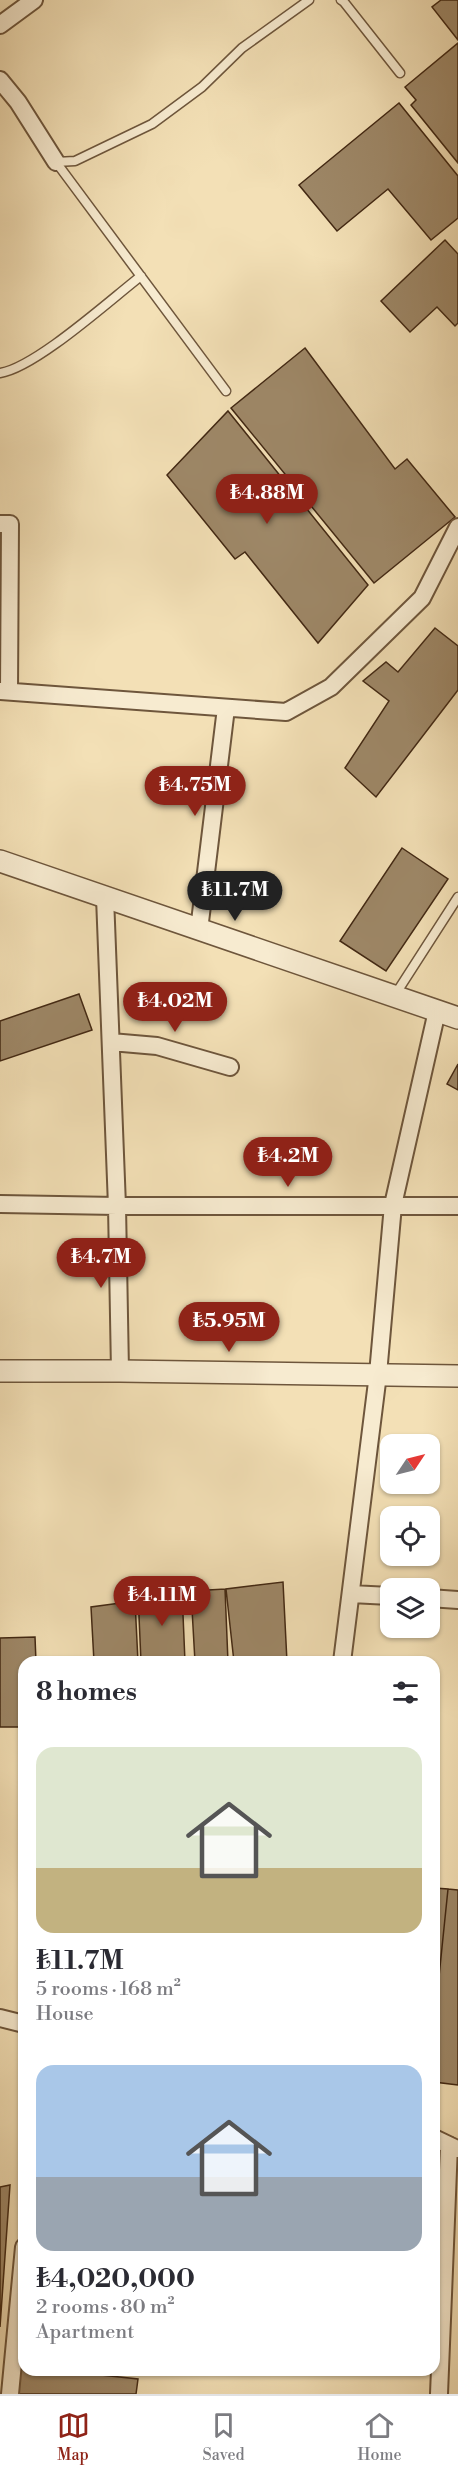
<!DOCTYPE html>
<meta charset="utf-8">
<style>
:root{--surface:#fff;--page:#f2f2f3;--text:#2b2b33;--muted:#7c7c81;--line:#e1e1e2;--accent:#8f2418}
body{margin:0;font-family:"Libre Bodoni",serif;background:var(--page);color:var(--text);height:100vh;display:flex;flex-direction:column;font-size:22px;white-space:nowrap}
*{box-sizing:border-box;margin:0}
p{font-size:20px;color:var(--muted)}
.icon{flex:none;width:33px;height:33px;fill:none;stroke:currentColor;stroke-width:2;stroke-linecap:round;stroke-linejoin:round}
.map{position:relative;flex:1;overflow:hidden}
.sheet{position:absolute;left:18px;top:1656px;width:422px;height:720px;display:flex;flex-direction:column;background:var(--surface);border-radius:18px;box-shadow:0 2px 4px #0004}
.sheet>*{flex:none}
.needle{width:39px;rotate:55deg}
.buttons{position:absolute;left:380px;top:1434px;display:grid;gap:12px}
.buttons a{display:grid;place-items:center;width:60px;height:60px;border-radius:12px;background:var(--surface);box-shadow:0 2px 4px #0004;font-size:30px}
.price{position:absolute;translate:-50% -51px;padding:0 14px;border-radius:21px;background:var(--accent);color:#fff;font-size:20px;line-height:39px;filter:drop-shadow(0 2px 3px #0008)}
.price::after{content:'';position:absolute;left:50%;top:36px;width:18px;height:14px;margin-left:-9px;background:inherit;clip-path:polygon(0 0,100% 0,50% 100%)}
.price.current{background:#222;color:#fff}
ul{padding:0;list-style:none}
li{display:grid;align-content:center;gap:12px;height:318px;padding:0 18px}
li span{display:grid;place-items:center;height:186px;border-radius:18px;color:#555}
li>.icon{margin-inline-start:auto}
span .icon{width:108px;height:108px;fill:#fffc;stroke-width:1}
li b{font-size:26px}
h2{display:flex;justify-content:space-between;align-items:center;height:72px;padding:0 18px;font-size:26px}
.tab-bar{display:flex;justify-content:space-around;align-items:center;height:84px;border-top:2px solid var(--line);background:var(--surface);font-size:16px;color:var(--muted)}
.tab-bar a{display:grid;justify-items:center;gap:3px}
.tab-bar .current{color:var(--accent)}
.map>svg:first-child{display:block}
.building{fill:#9e8868;stroke:#422813;stroke-width:1.5}
.lines{fill:none;stroke-linecap:round;stroke-linejoin:round}
.service-casing{stroke:#6e563c;stroke-width:11}
.minor-casing{stroke:#6e563c;stroke-width:20}
.tertiary-casing{stroke:#6e563c;stroke-width:24}
.service{stroke:#f7ebd0;stroke-width:8}
.minor{stroke:#f7ebd0;stroke-width:16}
.tertiary{stroke:#f7ebd0;stroke-width:21}
</style>
<div class="map">
<svg width="458" height="2394" viewBox="0 0 458 2394">
<rect width="100%" height="100%" fill="#f3e0b6"/>
<filter id="stains"><feTurbulence type="fractalNoise" baseFrequency=".00333" numOctaves="4"/><feColorMatrix values="0 0 0 0 .2 0 0 0 0 .09 0 0 0 0 .02 0 0 0 .5 -.17"/></filter>
<radialGradient id="worn" r=".72"><stop offset=".6" stop-color="#630" stop-opacity="0"/><stop offset="1" stop-color="#630" stop-opacity=".3"/></radialGradient>
<path class="building" d="M441,0H458V40L432,7Z
M458,43V163L411,105L416,100L405,87Z
M399,103L458,176V218L431,240L388,189L337,231L299,185Z
M445,240L458,254V323L455,326L437,307L410,332L381,301Z
M305,348L395,469L407,459L455,517L374,583L231,408Z
M228,411L368,585L318,643L245,552L235,559L167,475Z
M435,628L458,646V690L376,797L345,768L389,701L363,681L386,662L398,672Z
M402,848L448,879L386,971L340,941Z
M79,994L92,1030L0,1061V1021Z
M458,1064V1090L447,1084Z
M283,1582L287,1662H234L226,1589Z
M225,1589L228,1662H195L191,1591Z
M182,1591L185,1662H141L138,1593Z
M135,1601L138,1662H94L91,1607Z
M35,1637L36,1662H24V1727H0V1638Z
M434,1888L448,1889L434,2025Z
M448,1889L458,1890V2085L434,2082V2025Z
M10,2185L0,2327V2187Z
M19,2366L24,2367V2370H54L138,2379L136,2394H17Z"/>
<g class="lines">
<g class="service-casing">
<path id="service" d="M341,0L344,2L400,73
M56,162L75,161L152,124L202,87L242,48L309,0
M56,162L226,391
M0,373C35,368 110,300 141,276
M395,995L458,897"/>
</g>
<g class="minor-casing">
<path id="minor" d="M0,25L34,0
M0,80L18,102L56,162
M0,524H10L9,691
M0,691L286,712L331,687L422,598L458,527
M105,897L117,1206L120,1371
M199,930L226,708
M111,1042L157,1046L230,1067
M0,1204L117,1206H458
M351,1594L390,1596
M429,1598L458,1600
M342,1662L378,1374L393,1205L437,1011
M0,2018L24,2024
M434,2138L457,2149
M10,2394L24,2247
M439,2394L449,2145"/>
</g>
<g class="tertiary-casing">
<path id="tertiary" d="M0,861L458,1018
M0,1371H120L458,1376"/>
</g>
<use href="#service" class="service"/>
<use href="#minor" class="minor"/>
<use href="#tertiary" class="tertiary"/>
</g>
<rect width="100%" height="100%" filter="url(#stains)"/>
<rect width="100%" height="100%" fill="url(#worn)"/>
</svg>
<div class="buttons">
<a><svg class="needle" viewBox="-14 -14 28 28"><path d="M0-13l5 13h-10z" fill="#e53935"/><path d="M0 13l5-13h-10z" fill="#7c7c81"/></svg></a>
<a><svg class="icon" aria-label="locate" viewBox="0 0 24 24"><circle cx="12" cy="12" r="6"/><path d="M12 2v4M12 18v4M2 12h4M18 12h4"/></svg></a>
<a><svg class="icon" aria-label="layers" viewBox="0 0 24 24"><path d="M12 4l9 5-9 5-9-5zM3 14l9 5 9-5"/></svg></a>
</div>
<b class="price" style="left:267px;top:525px">₺4.88M</b>
<b class="price" style="left:195px;top:817px">₺4.75M</b>
<b class="price current" style="left:235px;top:922px">₺11.7M</b>
<b class="price" style="left:175px;top:1033px">₺4.02M</b>
<b class="price" style="left:288px;top:1188px">₺4.2M</b>
<b class="price" style="left:101px;top:1289px">₺4.7M</b>
<b class="price" style="left:229px;top:1353px">₺5.95M</b>
<b class="price" style="left:162px;top:1627px">₺4.11M</b>
<section class="sheet">
<h2>8 homes<svg class="icon" aria-label="filters" viewBox="0 0 24 24"><path d="M4 7h16M4 17h16"/><circle cx="9" cy="7" r="2"/><circle cx="15" cy="17" r="2"/></svg></h2>
<ul>
<li><span style="background:linear-gradient(#dfe7d0 65%,#c2b280 0)"><svg class="icon" aria-label="home" viewBox="0 0 24 24"><path d="M3 11l9-7 9 7M6 9v11h12V9"/></svg></span><div><b>₺11.7M</b><p>5 rooms · 168 m²</p><p>House</p></div></li>
<li><span style="background:linear-gradient(#a9c7e8 60%,#9aa5b1 0)"><svg class="icon" aria-label="home" viewBox="0 0 24 24"><path d="M3 11l9-7 9 7M6 9v11h12V9"/></svg></span><div><b>₺4,020,000</b><p>2 rooms · 80 m²</p><p>Apartment</p></div></li>
</ul>
</section>
</div>
<nav class="tab-bar">
<a class="current"><svg class="icon" aria-label="map" viewBox="0 0 24 24"><path d="M3 6l6-2 6 2 6-2v14l-6 2-6-2-6 2zM9 4v14M15 6v14"/></svg>Map</a>
<a><svg class="icon" aria-label="saved" viewBox="0 0 24 24"><path d="M7 4h10v16l-5-4-5 4z"/></svg>Saved</a>
<a><svg class="icon" aria-label="home" viewBox="0 0 24 24"><path d="M3 11l9-7 9 7M6 9v11h12V9"/></svg>Home</a>
</nav>
